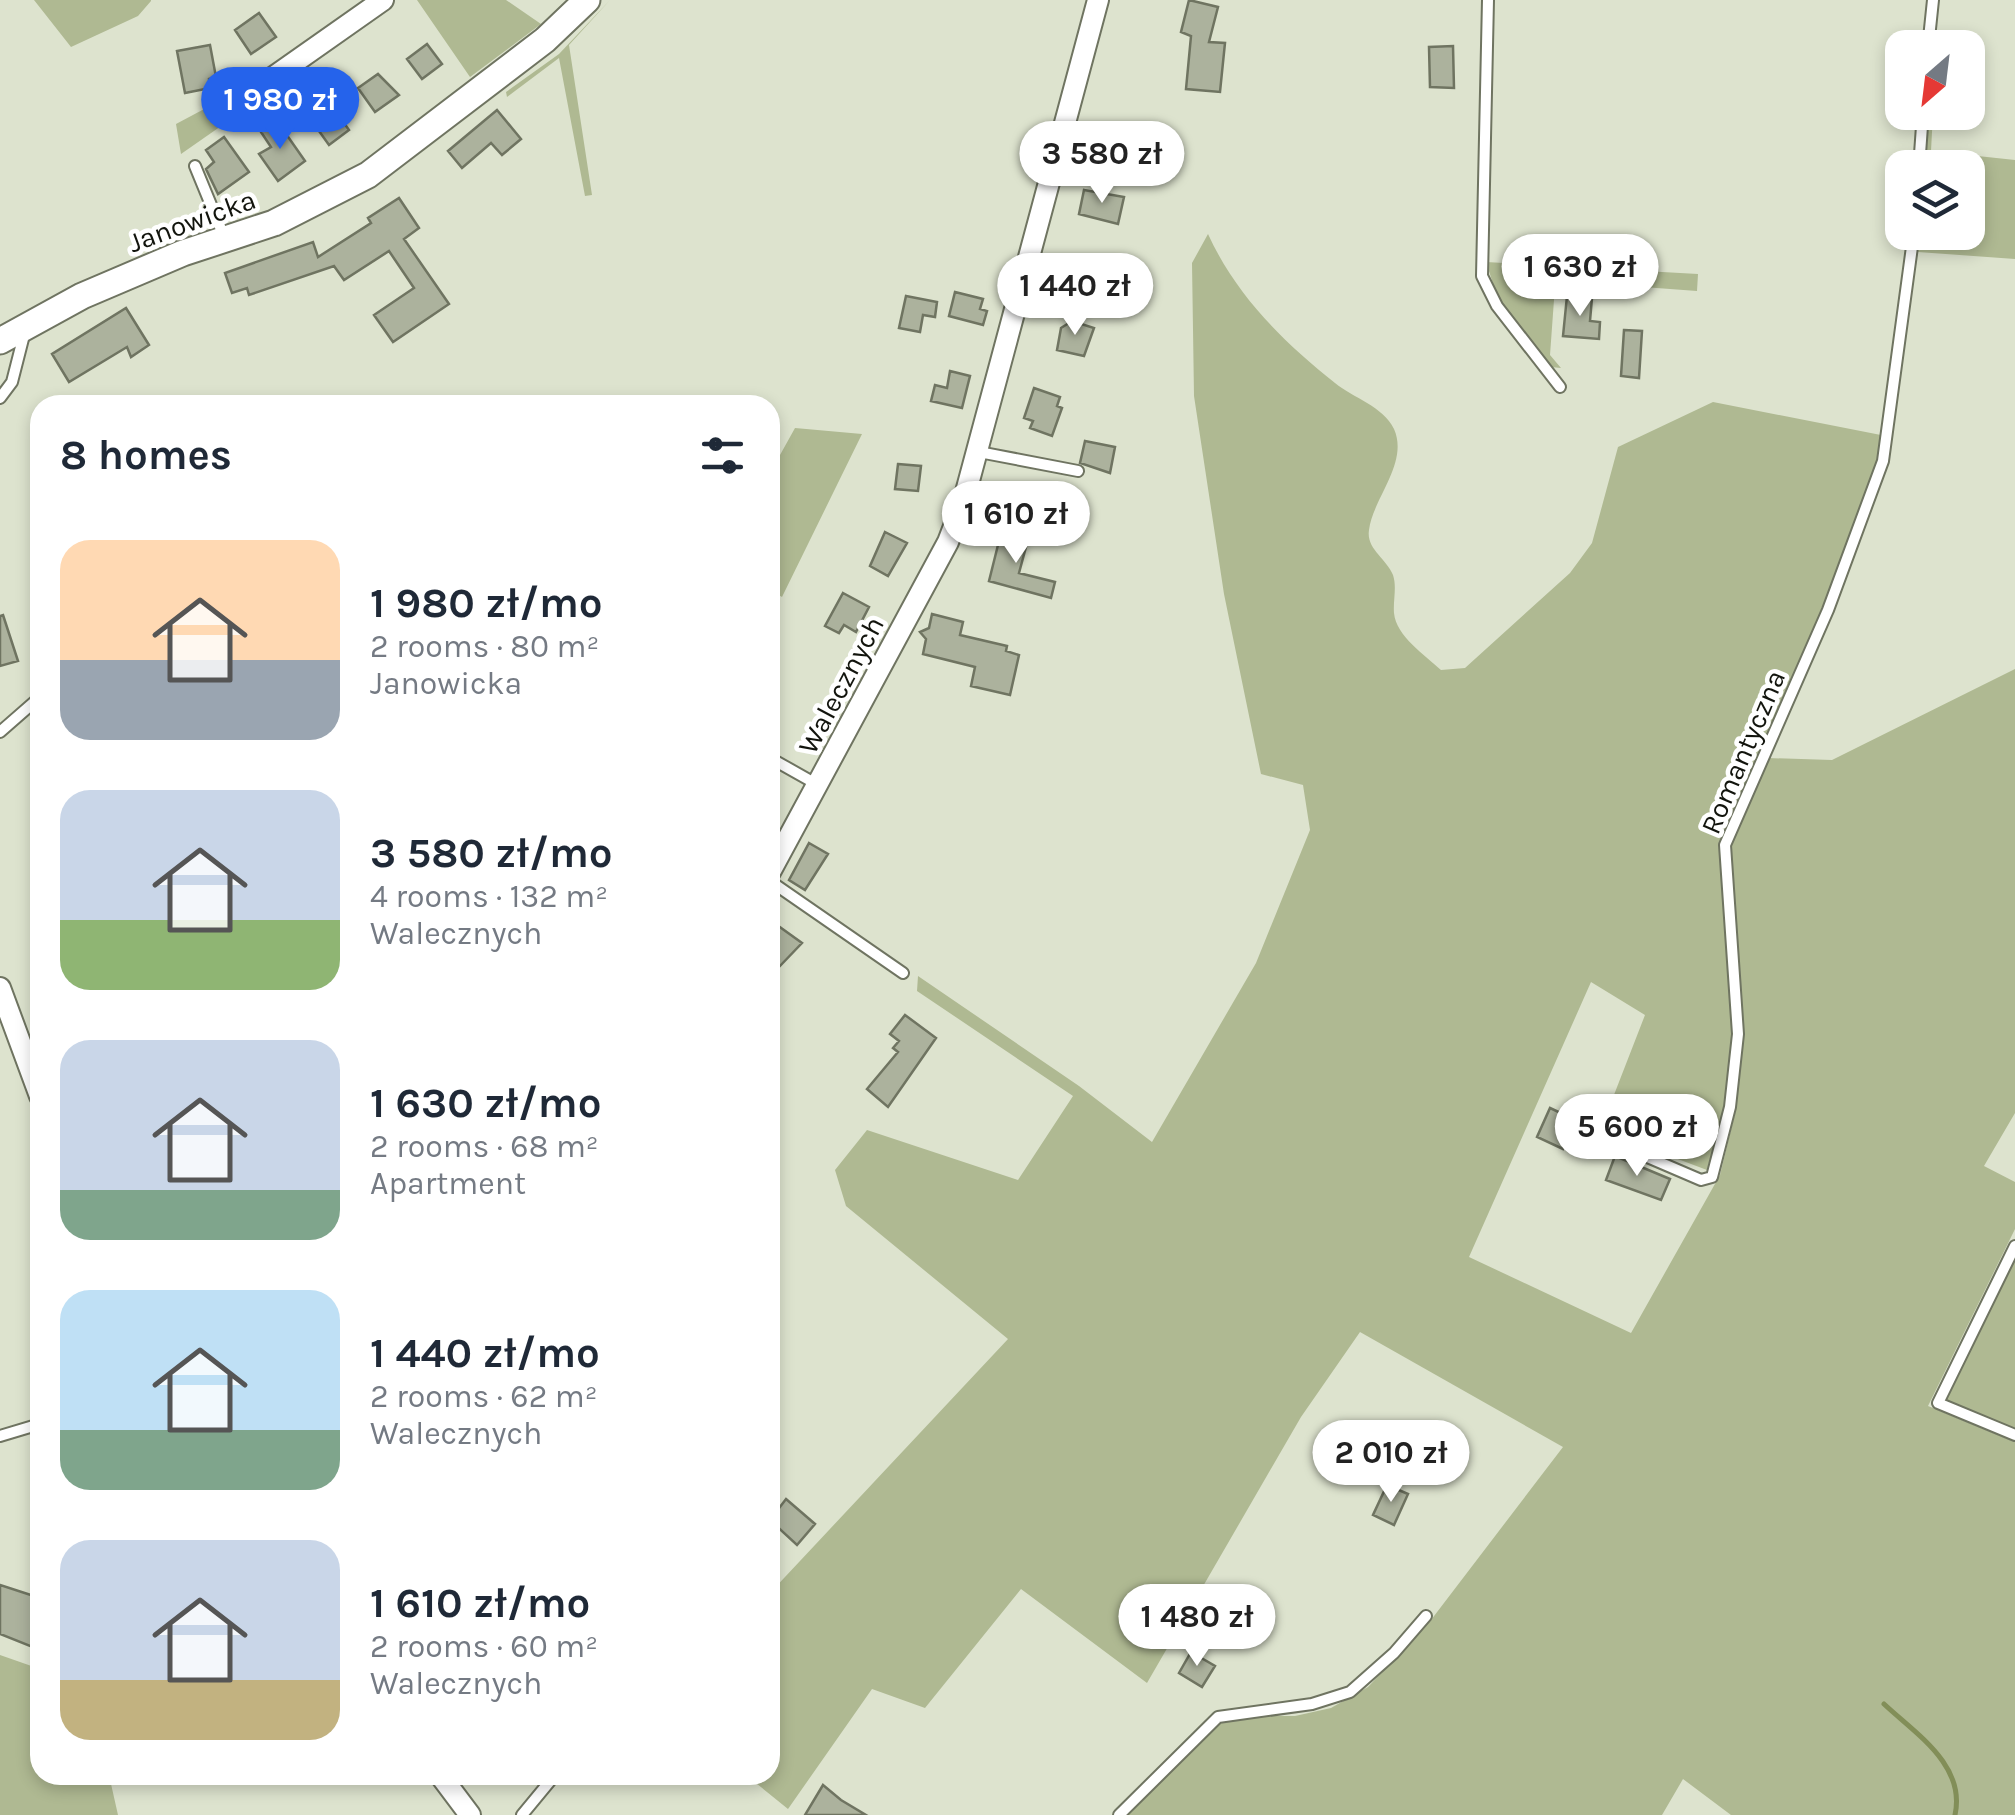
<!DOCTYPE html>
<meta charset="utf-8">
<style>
:root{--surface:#fff;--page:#f2f2f3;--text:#1f2937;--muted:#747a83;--accent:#2563eb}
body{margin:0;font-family:Karla,sans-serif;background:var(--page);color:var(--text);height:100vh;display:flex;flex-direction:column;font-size:38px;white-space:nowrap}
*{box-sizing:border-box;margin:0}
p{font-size:32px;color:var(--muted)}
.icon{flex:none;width:55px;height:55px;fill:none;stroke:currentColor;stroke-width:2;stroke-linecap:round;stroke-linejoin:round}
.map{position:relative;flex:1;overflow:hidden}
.panel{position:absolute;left:30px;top:395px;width:750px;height:1390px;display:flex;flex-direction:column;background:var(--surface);border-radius:30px;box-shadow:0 5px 15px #0003}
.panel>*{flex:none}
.needle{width:65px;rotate:208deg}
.buttons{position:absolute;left:1885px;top:30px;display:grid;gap:20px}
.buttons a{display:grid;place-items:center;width:100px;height:100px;border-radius:20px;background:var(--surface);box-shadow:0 5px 15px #0003;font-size:50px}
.price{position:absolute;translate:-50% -85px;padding:0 22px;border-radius:35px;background:#fff;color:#222;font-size:32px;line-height:65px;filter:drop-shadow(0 2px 5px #0008)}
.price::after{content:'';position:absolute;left:50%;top:60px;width:30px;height:22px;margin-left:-15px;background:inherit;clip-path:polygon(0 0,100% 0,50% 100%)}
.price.selected{background:var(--accent);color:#fff}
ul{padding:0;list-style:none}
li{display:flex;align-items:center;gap:30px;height:250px;padding:0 30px}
li span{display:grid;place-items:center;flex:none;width:280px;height:200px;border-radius:30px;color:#555}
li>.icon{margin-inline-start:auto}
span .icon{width:120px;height:120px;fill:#fffc;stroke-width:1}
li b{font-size:42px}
h2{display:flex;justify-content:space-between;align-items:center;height:120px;padding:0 30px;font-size:42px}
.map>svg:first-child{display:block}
.green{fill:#afb992}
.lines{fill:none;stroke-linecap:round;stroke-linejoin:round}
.stream{stroke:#828e58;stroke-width:5}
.building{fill:#acb29d;stroke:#6f7461;stroke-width:2.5}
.service-casing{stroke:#6f7461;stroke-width:14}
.minor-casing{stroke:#6f7461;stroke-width:24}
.tertiary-casing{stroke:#6f7461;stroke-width:29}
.service{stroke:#fff;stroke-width:10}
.minor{stroke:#fff;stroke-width:20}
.tertiary{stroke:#fff;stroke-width:25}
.labels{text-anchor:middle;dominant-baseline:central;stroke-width:9;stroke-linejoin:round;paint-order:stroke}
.street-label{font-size:28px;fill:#12140d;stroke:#fff}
</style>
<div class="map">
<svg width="2015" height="1815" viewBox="0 0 2015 1815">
<rect width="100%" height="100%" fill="#dde3ce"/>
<path class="green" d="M34,0H151V1L138,16L71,47Z
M417,0H506L541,24L470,77Z
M610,0L569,45L592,195L585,196L559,58L507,97L506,92L559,54Z
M223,99L224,124L181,154L176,124Z
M1927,113H1933L1931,151L2015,160V259L1918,252L1920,233L1968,232V168L1924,167Z
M1208,234C1236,295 1282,341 1335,383C1353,398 1383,406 1394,429C1409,463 1373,498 1369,530C1366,549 1386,558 1393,575C1397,587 1393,600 1394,613C1396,636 1425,655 1441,670L1465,668L1570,573L1592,543L1618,447L1713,402L1886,436L1824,607L1719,843L1732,1033L1724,1106L1707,1170L1606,1132L1605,1118L1645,1015L1591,982L1469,1257L1631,1333L1720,1175L1736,1109L1743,1032L1730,844L1768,758L1832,760L2015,669V1113L1984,1166L2015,1182V1229L1928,1406L2015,1442V1815H1731L1683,1779L1662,1815H1126L1215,1725L1246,1716H1295L1331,1708L1368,1687L1431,1620L1563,1447L1360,1332L1301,1417L1147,1683L1021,1589L925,1708L872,1689L788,1809L746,1775H770V1593L1008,1339L846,1206L835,1170L867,1130L1018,1180L1073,1096L917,991L918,976L1079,1086L1152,1142L1256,963L1310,830L1303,785L1261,774L1224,594L1194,396L1192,263Z
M1486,262L1698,274L1697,291L1562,281L1555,286L1550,355L1561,368L1551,367L1500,305Z
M795,428L862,434L782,597L770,590V473Z
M2015,1251V1431L1947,1404L1944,1395Z
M0,1655L40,1669V1775H109L118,1815H0Z"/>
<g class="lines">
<path class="stream" d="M1884,1704C1916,1734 1966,1765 1955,1815"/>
</g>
<path class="building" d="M1189,0L1218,7L1209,42L1225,43L1220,92L1186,89L1191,36L1181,32Z
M259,13L276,37L251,54L235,30Z
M427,44L442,64L422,79L407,59Z
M210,45L216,77L209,79L210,88L185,93L177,51Z
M1453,46L1454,88L1430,87L1429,47Z
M378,74L399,95L375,112L358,88Z
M334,109L349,130L329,145L314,124Z
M497,110L521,139L502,155L491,143L462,168L448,151Z
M277,121L305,161L278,181L259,154L271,147L261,132Z
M224,137L249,172L218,194L206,169L214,162L206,150Z
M1084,190L1124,197L1118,224L1079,214Z
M399,198L419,228L404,239L449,304L393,342L374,315L414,288L389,251L344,280L334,266L249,295L247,288L232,293L225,273L313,242L318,257L371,223L368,218Z
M1072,258L1097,264L1092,288L1086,286L1083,296L1065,292Z
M955,292L983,299L980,309L987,311L983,325L949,316Z
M906,296L937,302L935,317L923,315L920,332L899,328Z
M1567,296L1592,298L1590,321L1600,322L1599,339L1563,336Z
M126,308L149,345L131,357L127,347L69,382L52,354Z
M1072,321L1094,328L1084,356L1057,350L1061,328Z
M1624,330L1642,331L1639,378L1621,376Z
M950,371L970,376L962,408L931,401L935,385L947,388Z
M1034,388L1060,397L1057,406L1062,408L1052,436L1030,428L1033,421L1024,418Z
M1085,441L1115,447L1110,473L1080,463Z
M898,464L921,466L918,491L895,489Z
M1002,529L1029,536L1019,573L1055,582L1051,598L989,581Z
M885,532L907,543L888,576L870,566Z
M843,593L869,607L856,632L844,625L839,633L825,626Z
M932,614L963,622L960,635L1007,646L1006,651L1019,655L1010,695L971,686L975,667L923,654L926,639L920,632L929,628Z
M3,615L18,661L0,666V616Z
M809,843L828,854L805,890L789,880Z
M777,925L802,943L779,967L770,961V934Z
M905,1015L936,1038L888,1107L867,1089L898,1052L893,1048L899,1041L890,1034Z
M1550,1108L1576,1120L1563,1149L1537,1137Z
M1615,1156L1670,1179L1661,1200L1606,1180Z
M1387,1485L1408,1494L1394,1525L1373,1515Z
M786,1499L815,1524L797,1545L770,1520Z
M0,1585L40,1598V1650L0,1634Z
M1191,1652L1215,1666L1202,1687L1179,1673Z
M823,1785L841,1800L866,1815H805Z"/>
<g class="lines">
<g class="service-casing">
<path id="service" d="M1488,0L1482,276L1497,306L1560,387
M1928,48L1933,0
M195,166L225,239
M1919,168L1923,112
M0,398L12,382L25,331
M979,452L1078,471
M0,732L40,697
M770,758L818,785
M770,881L903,973
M1596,1135L1701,1180L1712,1177L1730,1107L1738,1034L1725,845L1828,610L1883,461L1914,232
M2015,1246L1938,1403L2015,1435
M0,1436L40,1424
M522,1815L555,1775
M1119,1815L1218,1717L1312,1704L1350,1692L1394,1653L1426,1616"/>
</g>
<g class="minor-casing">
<path id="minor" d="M221,114L383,0
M770,872L948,542L963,503L1098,0
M0,988L40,1096
M440,1775L470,1815"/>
</g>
<g class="tertiary-casing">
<path id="tertiary" d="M0,341L82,296L183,253L274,223L368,175L545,40L587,0"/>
</g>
<use href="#service" class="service"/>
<use href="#minor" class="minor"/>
<use href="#tertiary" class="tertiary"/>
</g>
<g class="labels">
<g class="street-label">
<text transform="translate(192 221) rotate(-20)">Janowicka</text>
<text transform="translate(841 685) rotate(-62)">Walecznych</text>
<text transform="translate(1743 752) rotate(-67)">Romantyczna</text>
</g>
</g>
</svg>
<div class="buttons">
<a><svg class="needle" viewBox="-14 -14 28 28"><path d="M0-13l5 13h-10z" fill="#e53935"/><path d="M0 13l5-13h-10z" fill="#747a83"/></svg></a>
<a><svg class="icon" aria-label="layers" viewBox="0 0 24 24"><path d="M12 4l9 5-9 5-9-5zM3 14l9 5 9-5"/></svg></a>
</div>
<b class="price selected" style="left:280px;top:152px">1 980 zł</b>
<b class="price" style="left:1102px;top:206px">3 580 zł</b>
<b class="price" style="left:1580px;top:319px">1 630 zł</b>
<b class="price" style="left:1075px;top:338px">1 440 zł</b>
<b class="price" style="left:1016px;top:566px">1 610 zł</b>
<b class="price" style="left:1637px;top:1179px">5 600 zł</b>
<b class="price" style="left:1391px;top:1505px">2 010 zł</b>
<b class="price" style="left:1197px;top:1669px">1 480 zł</b>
<section class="panel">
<h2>8 homes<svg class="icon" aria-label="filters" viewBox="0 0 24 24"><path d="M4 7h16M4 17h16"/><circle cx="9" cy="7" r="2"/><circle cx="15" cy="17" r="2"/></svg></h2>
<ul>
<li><span style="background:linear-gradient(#ffd9b3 60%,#9aa5b1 0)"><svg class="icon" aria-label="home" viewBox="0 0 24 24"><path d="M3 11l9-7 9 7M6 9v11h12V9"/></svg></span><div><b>1 980 zł/mo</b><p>2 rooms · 80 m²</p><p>Janowicka</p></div></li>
<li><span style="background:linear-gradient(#c9d6e8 65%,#8fb573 0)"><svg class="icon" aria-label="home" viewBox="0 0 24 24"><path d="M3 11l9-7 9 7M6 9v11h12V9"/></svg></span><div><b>3 580 zł/mo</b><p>4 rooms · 132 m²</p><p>Walecznych</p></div></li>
<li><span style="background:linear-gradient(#c9d6e8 75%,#7fa58c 0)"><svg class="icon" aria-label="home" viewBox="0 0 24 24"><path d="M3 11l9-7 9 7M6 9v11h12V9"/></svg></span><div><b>1 630 zł/mo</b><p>2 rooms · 68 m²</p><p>Apartment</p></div></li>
<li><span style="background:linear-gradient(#bfe0f5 70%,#7fa58c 0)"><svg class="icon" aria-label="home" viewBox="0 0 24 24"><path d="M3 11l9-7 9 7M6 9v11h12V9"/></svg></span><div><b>1 440 zł/mo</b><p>2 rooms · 62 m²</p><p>Walecznych</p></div></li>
<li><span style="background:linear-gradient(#c9d6e8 70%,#c2b280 0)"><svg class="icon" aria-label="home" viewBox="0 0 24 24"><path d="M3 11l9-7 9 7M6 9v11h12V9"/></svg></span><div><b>1 610 zł/mo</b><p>2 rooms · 60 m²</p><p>Walecznych</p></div></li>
</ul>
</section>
</div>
